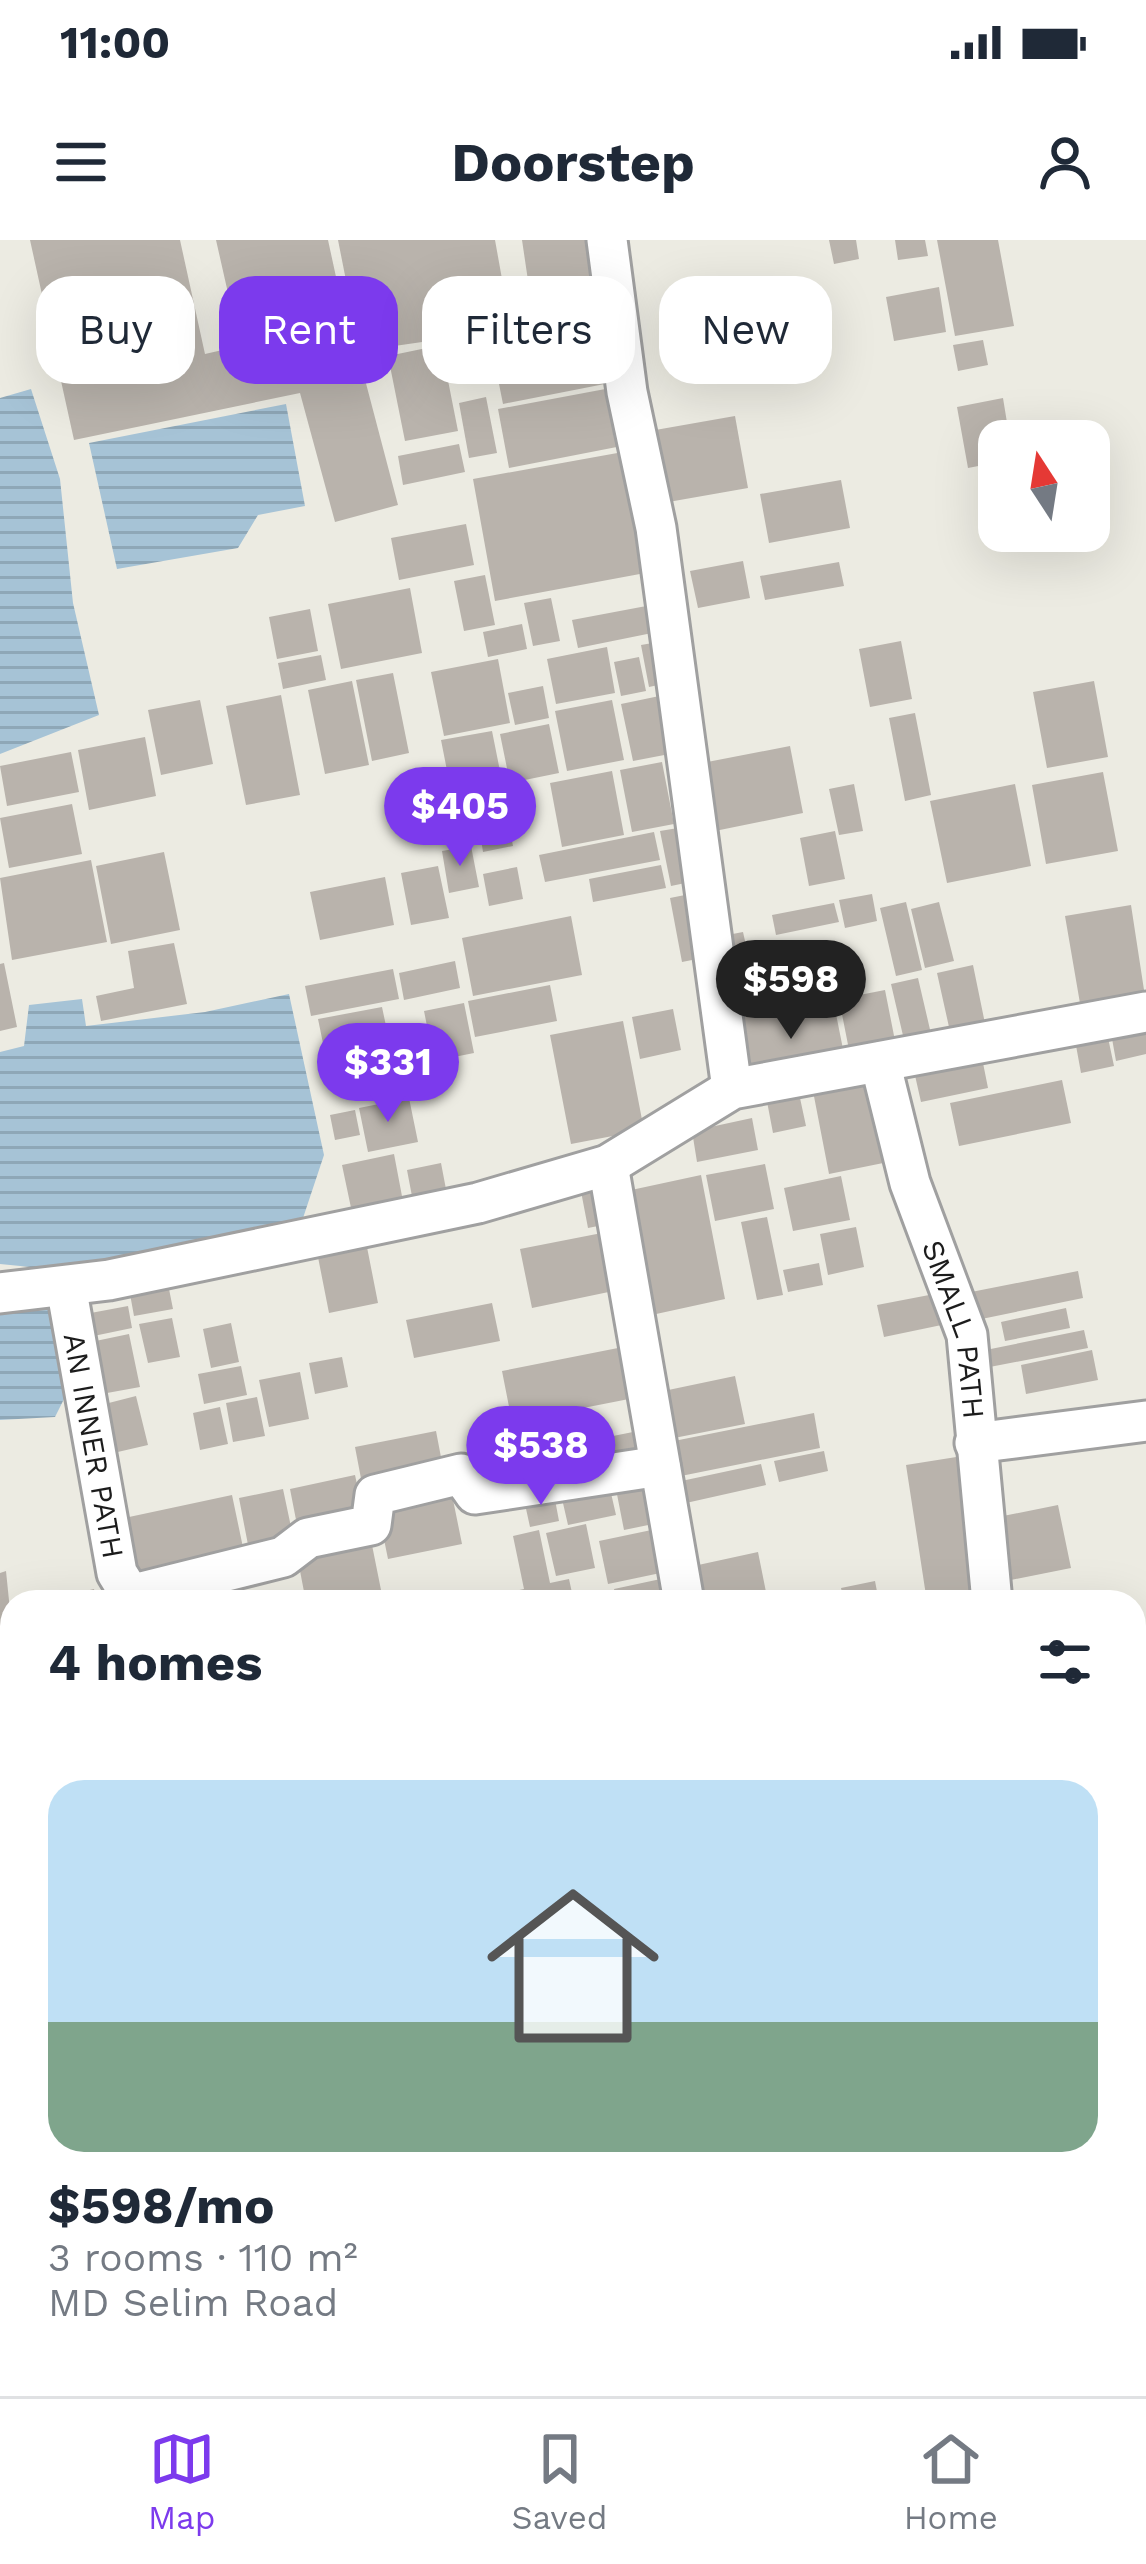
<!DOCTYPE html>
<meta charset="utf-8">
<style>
:root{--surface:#fff;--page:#f2f2f3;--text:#1f2937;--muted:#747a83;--line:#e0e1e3;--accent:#7c3aed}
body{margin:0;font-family:"Work Sans",sans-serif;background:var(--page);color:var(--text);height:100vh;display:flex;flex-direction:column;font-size:45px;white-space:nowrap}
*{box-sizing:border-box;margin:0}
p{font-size:39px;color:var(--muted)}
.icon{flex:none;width:66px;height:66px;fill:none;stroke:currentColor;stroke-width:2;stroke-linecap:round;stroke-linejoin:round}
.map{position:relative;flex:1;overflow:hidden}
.details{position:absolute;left:0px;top:1350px;width:1146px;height:807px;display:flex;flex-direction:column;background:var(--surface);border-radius:36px 36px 0 0;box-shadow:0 12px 48px #0002}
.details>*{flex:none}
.top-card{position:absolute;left:36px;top:36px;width:1074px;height:108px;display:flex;gap:24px}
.needle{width:78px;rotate:348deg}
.tools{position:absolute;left:978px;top:180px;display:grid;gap:24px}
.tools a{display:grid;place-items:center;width:132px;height:132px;border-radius:24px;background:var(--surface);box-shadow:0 12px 48px #0002;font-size:60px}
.price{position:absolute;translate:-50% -102px;padding:0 27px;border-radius:42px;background:var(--accent);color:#fff;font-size:39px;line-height:78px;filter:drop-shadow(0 3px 6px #0008)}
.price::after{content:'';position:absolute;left:50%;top:72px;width:36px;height:27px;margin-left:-18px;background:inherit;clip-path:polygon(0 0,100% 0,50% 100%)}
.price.selected{background:#222;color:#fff}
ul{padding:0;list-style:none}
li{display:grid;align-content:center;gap:24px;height:636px;padding:0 48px}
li+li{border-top:3px solid var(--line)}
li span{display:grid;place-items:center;height:372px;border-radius:36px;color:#555}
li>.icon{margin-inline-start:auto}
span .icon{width:216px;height:216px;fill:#fffc;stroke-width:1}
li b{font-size:51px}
h2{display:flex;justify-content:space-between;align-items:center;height:144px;padding:0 48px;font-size:51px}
.tag{padding:0 42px;border-radius:36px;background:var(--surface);box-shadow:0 12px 48px #0002;font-size:42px;line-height:108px}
.tag.selected{background:var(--accent);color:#fff}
.status{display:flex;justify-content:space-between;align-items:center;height:84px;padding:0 60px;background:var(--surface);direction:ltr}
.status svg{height:33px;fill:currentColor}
header{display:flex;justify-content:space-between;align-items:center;height:156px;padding:0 48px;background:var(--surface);font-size:54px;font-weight:700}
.tab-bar{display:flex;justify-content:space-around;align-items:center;height:168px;border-top:3px solid var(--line);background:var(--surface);font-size:33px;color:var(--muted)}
.tab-bar a{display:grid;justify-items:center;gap:6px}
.tab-bar .selected{color:var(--accent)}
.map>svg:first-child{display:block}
.water{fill:url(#water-rules)}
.building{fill:#b9b3ac}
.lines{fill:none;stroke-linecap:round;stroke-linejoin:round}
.minor-casing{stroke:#a0a0a0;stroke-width:45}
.minor{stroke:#fff;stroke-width:39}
.labels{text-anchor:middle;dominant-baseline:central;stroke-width:12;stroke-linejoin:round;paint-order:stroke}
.street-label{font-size:30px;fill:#1c1c1c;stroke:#fff}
</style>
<div class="status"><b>11:00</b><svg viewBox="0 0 49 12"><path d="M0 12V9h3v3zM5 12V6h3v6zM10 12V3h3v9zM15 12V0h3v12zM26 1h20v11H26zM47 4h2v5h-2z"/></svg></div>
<header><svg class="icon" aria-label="menu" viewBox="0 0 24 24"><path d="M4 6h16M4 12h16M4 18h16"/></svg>Doorstep<svg class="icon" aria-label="person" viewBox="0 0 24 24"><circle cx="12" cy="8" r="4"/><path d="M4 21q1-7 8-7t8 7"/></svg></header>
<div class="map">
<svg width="1146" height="2156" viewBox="0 0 1146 2156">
<defs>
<pattern id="water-rules" width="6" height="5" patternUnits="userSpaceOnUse" patternTransform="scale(3)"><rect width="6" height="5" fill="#a6c3d6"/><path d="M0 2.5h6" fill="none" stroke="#8ea7b7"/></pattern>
</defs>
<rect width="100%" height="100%" fill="#ecebe2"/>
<path class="water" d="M31,149L60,239L73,363L99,475L0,514V158Z
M286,164L305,266L258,275L238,308L117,329L89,203Z
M289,754L324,915L303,978L61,1030L0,1024V812L24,806L29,765L82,759L86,786L205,772Z
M57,1062L71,1145L55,1177L0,1180V1072Z"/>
<path class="building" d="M30,0H180L205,114L240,106L216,0H328L353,115L358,113L398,265L335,282L300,153L74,200Z
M338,0H495L511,89L360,111Z
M522,0H596L607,70L534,81Z
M829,0H856L859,19L834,24Z
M895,0H925L928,16L898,20Z
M937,0H998L1014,86L955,96Z
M939,47L946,92L894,101L886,57Z
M607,76L620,141L503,164L490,99Z
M983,100L988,125L958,131L953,105Z
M441,105L458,191L405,201L388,116Z
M616,147L627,205L509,228L498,169Z
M486,157L497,213L469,218L459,163Z
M1003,158L1010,201H999V222L968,228L957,167Z
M735,176L748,248L657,264L644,192Z
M459,204L465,232L403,245L398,216Z
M634,210L656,331L495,361L473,239Z
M841,240L850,288L769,303L760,254Z
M466,284L474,325L399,340L391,298Z
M743,321L750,358L698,368L690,331Z
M839,322L844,346L765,360L760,336Z
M485,335L495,385L464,391L454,341Z
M410,348L422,413L341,429L328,364Z
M551,358L560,401L533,406L524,363Z
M657,364L662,391L578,408L572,380Z
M310,369L318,411L277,419L269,377Z
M522,384L527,409L488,417L483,392Z
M664,401L672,442L649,447L641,405Z
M901,401L912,459L870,467L859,409Z
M607,407L615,453L556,464L547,419Z
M321,415L326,440L283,449L278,423Z
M639,417L646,451L621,456L614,422Z
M498,419L510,483L444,496L431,432Z
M393,433L409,513L372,521L356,440Z
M352,441L369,525L325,534L308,450Z
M1094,441L1108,517L1047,528L1033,452Z
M543,446L549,478L515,485L508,453Z
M669,454L680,512L633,521L621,464Z
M281,455L300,555L246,565L226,466Z
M200,460L213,524L161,535L148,470Z
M612,460L624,520L567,531L555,471Z
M915,473L931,555L905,561L889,478Z
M549,484L559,533L510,543L500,494Z
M492,491L505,556L454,566L441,500Z
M145,497L156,556L89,570L78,510Z
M790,506L803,573L710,592L697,524Z
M71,512L79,552L7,566L0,526Z
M662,522L674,584L632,592L620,530Z
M612,531L624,595L562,607L550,543Z
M1103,532L1118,611L1046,624L1032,545Z
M854,544L863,591L839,595L829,549Z
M1015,544L1031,626L947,643L930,561Z
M72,564L82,614L9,628L0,578Z
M508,581L513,606L483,612L479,587Z
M684,587L695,641L671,646L660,591Z
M835,591L845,639L809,646L800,598Z
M654,592L660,620L545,642L539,615Z
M471,606L479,647L449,653L442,611Z
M164,612L180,690L111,704L96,626Z
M91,620L107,702L12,720L0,638Z
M661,625L666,648L593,662L589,639Z
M438,626L449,678L411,685L401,633Z
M517,627L523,659L489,666L483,634Z
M385,637L394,685L320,700L310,652Z
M695,653L707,717L682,722L670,658Z
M872,654L877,681L845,688L839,660Z
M906,662L922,730L896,736L880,668Z
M939,662L954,721L925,728L911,669Z
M834,663L839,682L776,695L772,675Z
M1131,665L1146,763L1082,775L1065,676Z
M571,676L582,735L473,756L462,698Z
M743,692L751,728L724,733L717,697Z
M174,703L187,764L101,781L96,756L134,748L128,711Z
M455,721L460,748L404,760L399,733Z
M4,723L17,787L0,791V724Z
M973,725L988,798L953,805L937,733Z
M393,729L399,759L311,776L305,746Z
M918,738L935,811L908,817L891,744Z
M550,745L557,781L475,797L468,761Z
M885,750L899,821L853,830L839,759Z
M833,759L846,824L748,844L736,779Z
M464,763L474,813L434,821L424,771Z
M382,767L389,800L325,813L318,779Z
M673,769L681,810L640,819L632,777Z
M623,781L644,890L571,904L550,795Z
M1146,786V814L1116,821L1111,793Z
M1107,793L1114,826L1081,833L1075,800Z
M982,818L988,848L921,862L914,831Z
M880,832L898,920L829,934L812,846Z
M1062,840L1071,883L959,906L950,863Z
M797,844L806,886L773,893L765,851Z
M409,858L418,902L368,912L359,868Z
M355,870L360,895L335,900L330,875Z
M752,878L758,910L697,922L692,891Z
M394,914L405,972L354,982L342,925Z
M441,923L449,965L415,972L407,930Z
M765,924L774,969L715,981L706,935Z
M608,934L618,982L588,988L579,941Z
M701,935L725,1059L647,1076L622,952Z
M841,936L850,980L793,991L784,948Z
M767,977L783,1055L757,1060L741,982Z
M856,987L864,1027L828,1035L820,994Z
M612,991L623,1049L532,1068L520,1009Z
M366,1002L378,1063L329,1073L317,1012Z
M819,1023L823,1045L788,1052L783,1030Z
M1078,1031L1083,1058L967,1082L961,1054Z
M166,1034L173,1069L134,1076L128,1043Z
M950,1051L956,1082L884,1097L877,1065Z
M492,1063L500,1101L414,1118L406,1080Z
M128,1066L132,1088L84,1098L80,1075Z
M1066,1068L1070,1088L1005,1101L1001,1082Z
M172,1078L180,1117L148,1123L139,1084Z
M231,1083L239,1122L211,1128L203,1089Z
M1084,1090L1088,1108L969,1131L966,1114Z
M129,1094L140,1147L96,1155L86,1103Z
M623,1107L634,1158L512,1182L502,1131Z
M1092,1110L1098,1140L1026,1154L1021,1125Z
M342,1117L348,1147L315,1154L309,1123Z
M241,1126L247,1155L204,1164L198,1134Z
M300,1132L309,1179L269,1187L259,1140Z
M735,1136L745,1184L664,1200L654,1153Z
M136,1156L148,1205L109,1214L97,1166Z
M257,1157L265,1196L233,1202L226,1163Z
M220,1167L228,1204L200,1210L193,1173Z
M814,1173L820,1208L671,1238L664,1203Z
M521,1186L530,1235L482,1243L472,1196Z
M648,1189L656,1227L596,1239L588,1201Z
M436,1191L444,1233L363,1249L355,1207Z
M824,1211L828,1231L779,1242L774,1221Z
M969,1215L991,1362H927L906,1225Z
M761,1224L766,1245L677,1265L672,1243Z
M647,1232L658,1283L624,1290L614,1239Z
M355,1235L364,1277L298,1290L290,1249Z
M449,1240L462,1304L388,1319L375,1255Z
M608,1240L616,1275L568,1285L560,1250Z
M283,1249L294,1301L249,1310L239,1258Z
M553,1249L559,1281L530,1287L523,1255Z
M232,1255L245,1317L127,1342L115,1280Z
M1058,1265L1071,1328L1001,1342L988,1279Z
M586,1284L595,1328L556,1336L546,1293Z
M661,1288L670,1331L608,1344L599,1301Z
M539,1290L550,1343L569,1339L574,1362H494L492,1356L524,1349L513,1296Z
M370,1295L381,1350L306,1362L296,1310Z
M758,1312L768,1362H696L689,1327Z
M6,1331L12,1390L0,1392V1333Z
M670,1337L674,1355L617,1362L614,1349Z
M875,1341L879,1362H844L841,1348Z
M94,1349L97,1362H65L64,1356Z
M12,1397V1435L0,1438V1399Z
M1134,1495L1146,1549V1561L1134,1563Z
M12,1604V1631L0,1634V1607Z
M12,1636V1686L0,1689V1638Z
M1146,1661V1696L1134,1698V1663Z
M12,1692V1709L0,1712V1694Z
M1146,1738V1822L1134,1825V1740Z
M12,1773V1799L0,1802V1776Z
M8,1830L12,1865L0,1868V1832Z
M1146,1863V1885L1134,1888V1866Z
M12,1929V1962L5,1963L0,1932Z
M12,1976V2011L0,2013V1978Z
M1146,1995V2069L1134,2072V1997Z
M12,2016V2035L5,2037L1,2018Z
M12,2093V2146L0,2149V2095Z
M91,2145H112L114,2156H45Z
M229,2145H286L288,2156H231Z
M311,2145H338L340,2156H314Z
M500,2145H528L530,2156H502Z
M534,2145H583L586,2156H536Z
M593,2145H619L621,2154L596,2156Z
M629,2145H661L663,2152L632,2156Z
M674,2145H695L699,2156H678Z
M702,2145H741V2146L706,2156Z
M786,2145H798L800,2156H777L775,2147Z
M831,2145L833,2156H808L806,2146Z
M839,2145H866L868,2156H841Z
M1104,2145H1121L1124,2156H1106Z
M489,2146L491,2156H459L458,2152Z"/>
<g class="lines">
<g class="minor-casing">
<g id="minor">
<path d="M607,0L627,152L656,288L732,849"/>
<path id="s1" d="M880,822L910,943L967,1095L992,1362"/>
<path d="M608,925L684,1362"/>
<path id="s2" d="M66,1046L117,1333L135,1362"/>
<path d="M0,1053L109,1040L478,963L608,925L732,849L1146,772"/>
<path d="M975,1203L1146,1181"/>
<path d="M134,1354L283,1317L308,1298L371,1285L375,1255L461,1234L475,1254L660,1226"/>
<path d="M0,1534L12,1543"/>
<path d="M1134,1845L1146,1847"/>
<path d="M0,2079L12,2075"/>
<path d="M132,2145L133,2156"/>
</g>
</g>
<use href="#minor" class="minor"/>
</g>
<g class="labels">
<g class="street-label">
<text stroke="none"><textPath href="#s1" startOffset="279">SMALL PATH</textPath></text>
<text stroke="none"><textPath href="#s2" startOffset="162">AN INNER PATH</textPath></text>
</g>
</g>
</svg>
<div class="tools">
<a><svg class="needle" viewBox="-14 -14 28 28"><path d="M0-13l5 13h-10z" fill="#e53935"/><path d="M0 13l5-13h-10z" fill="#747a83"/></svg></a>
</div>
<b class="price" style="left:460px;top:629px">$405</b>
<b class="price selected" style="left:791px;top:802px">$598</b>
<b class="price" style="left:388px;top:885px">$331</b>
<b class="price" style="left:541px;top:1268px">$538</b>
<div class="top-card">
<a class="tag">Buy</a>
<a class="tag selected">Rent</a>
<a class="tag">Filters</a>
<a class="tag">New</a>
</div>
<section class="details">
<h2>4 homes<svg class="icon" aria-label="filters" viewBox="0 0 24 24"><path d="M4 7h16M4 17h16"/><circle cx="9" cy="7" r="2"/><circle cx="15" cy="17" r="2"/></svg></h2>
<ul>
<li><span style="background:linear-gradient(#bfe0f5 65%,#7fa58c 0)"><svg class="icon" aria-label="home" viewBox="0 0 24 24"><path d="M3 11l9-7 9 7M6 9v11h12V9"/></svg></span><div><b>$598/mo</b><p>3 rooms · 110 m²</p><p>MD Selim Road</p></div></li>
</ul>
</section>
</div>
<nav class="tab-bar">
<a class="selected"><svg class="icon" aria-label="map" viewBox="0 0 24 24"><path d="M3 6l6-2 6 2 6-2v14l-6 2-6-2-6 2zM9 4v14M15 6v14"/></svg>Map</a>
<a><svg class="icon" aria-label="saved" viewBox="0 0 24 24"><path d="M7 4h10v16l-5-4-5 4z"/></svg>Saved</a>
<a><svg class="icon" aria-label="home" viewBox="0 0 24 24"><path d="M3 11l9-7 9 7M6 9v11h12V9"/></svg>Home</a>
</nav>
